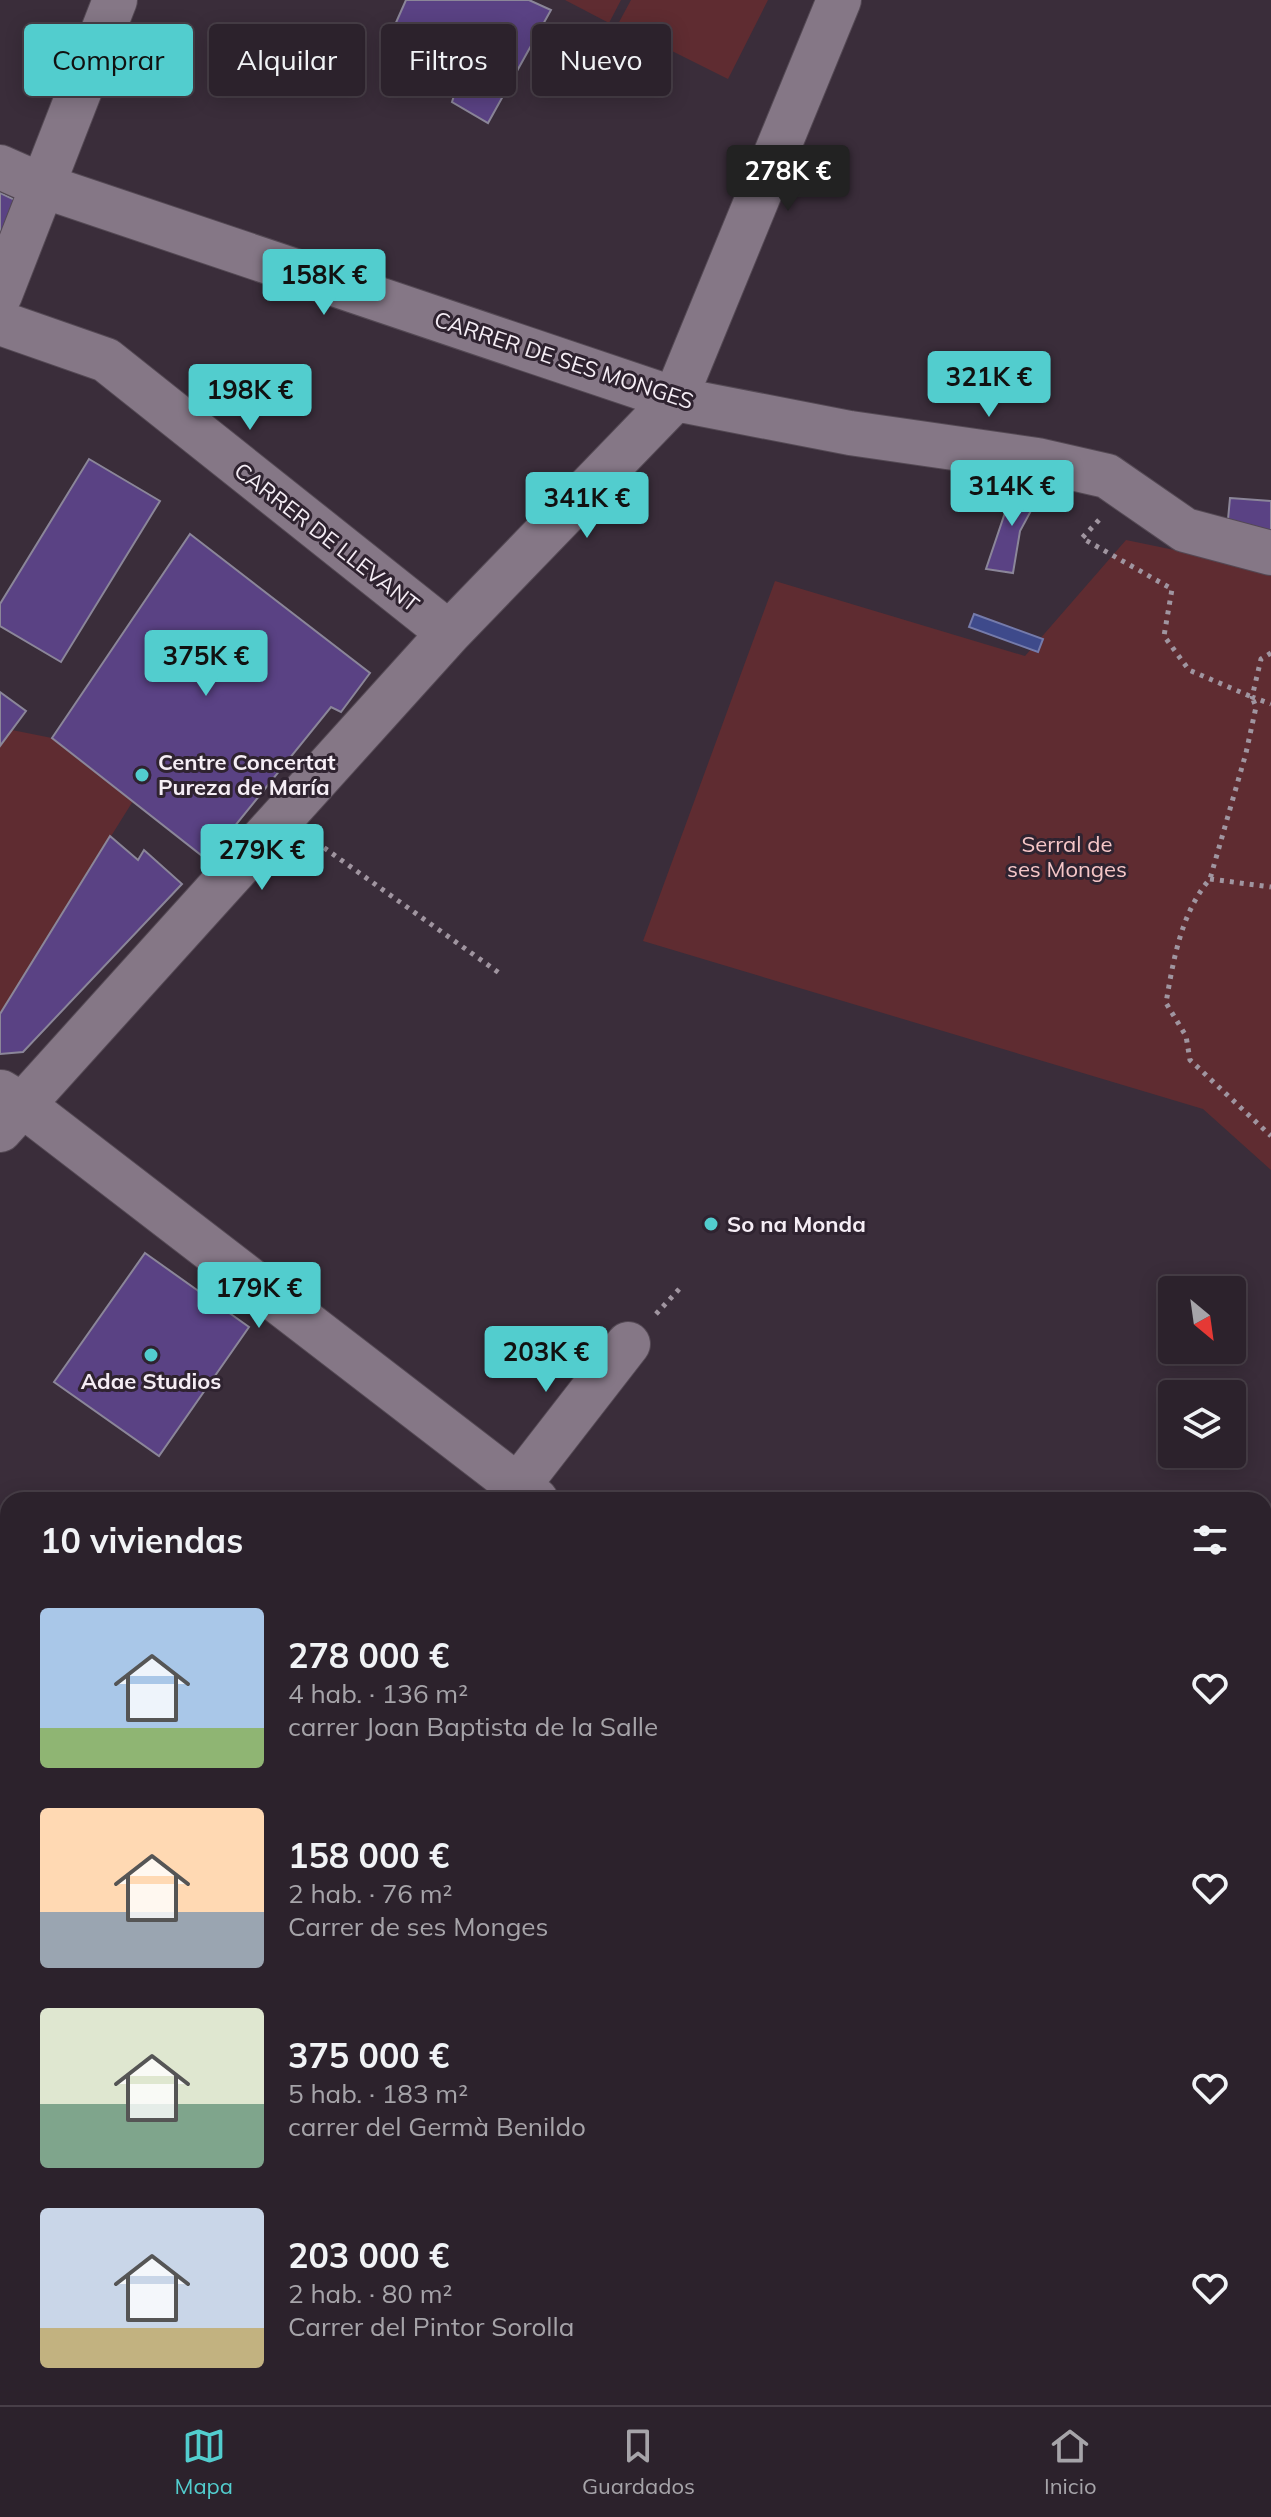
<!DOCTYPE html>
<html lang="es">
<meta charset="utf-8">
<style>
:root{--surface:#2c222c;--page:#382f38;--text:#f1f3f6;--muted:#a6a4a9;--line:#483f48;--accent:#52cdce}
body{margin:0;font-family:Mulish,sans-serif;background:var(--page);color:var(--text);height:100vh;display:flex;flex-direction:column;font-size:30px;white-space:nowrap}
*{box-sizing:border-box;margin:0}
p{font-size:26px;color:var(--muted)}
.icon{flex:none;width:44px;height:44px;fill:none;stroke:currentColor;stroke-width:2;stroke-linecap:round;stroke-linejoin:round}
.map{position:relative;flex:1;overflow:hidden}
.side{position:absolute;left:0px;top:1492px;width:1272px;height:914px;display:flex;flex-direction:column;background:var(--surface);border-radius:24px 24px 0 0;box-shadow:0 4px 20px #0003,0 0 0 2px var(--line)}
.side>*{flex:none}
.guide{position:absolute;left:24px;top:24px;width:800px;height:72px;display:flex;gap:16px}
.needle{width:52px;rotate:151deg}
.buttons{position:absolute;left:1158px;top:1276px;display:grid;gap:16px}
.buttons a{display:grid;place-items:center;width:88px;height:88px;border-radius:8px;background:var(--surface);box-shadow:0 4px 20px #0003,0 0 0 2px var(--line);font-size:40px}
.price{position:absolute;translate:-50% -68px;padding:0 18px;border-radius:8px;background:var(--accent);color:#111;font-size:26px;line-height:52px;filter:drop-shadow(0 2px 4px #0008)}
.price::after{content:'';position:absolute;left:50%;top:48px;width:24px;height:18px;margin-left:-12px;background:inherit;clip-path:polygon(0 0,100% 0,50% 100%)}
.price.on{background:#222;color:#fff}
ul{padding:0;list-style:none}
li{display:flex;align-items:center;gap:24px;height:200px;padding:0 40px}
li span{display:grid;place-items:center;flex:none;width:224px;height:160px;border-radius:8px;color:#555}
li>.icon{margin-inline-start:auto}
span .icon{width:96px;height:96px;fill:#fffc;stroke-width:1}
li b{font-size:34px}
h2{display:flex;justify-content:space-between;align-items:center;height:96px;padding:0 40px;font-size:34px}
.pill{padding:0 28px;border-radius:8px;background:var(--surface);box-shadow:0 4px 20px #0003,0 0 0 2px var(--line);font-size:28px;line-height:72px}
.pill.on{background:var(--accent);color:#111}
.tab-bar{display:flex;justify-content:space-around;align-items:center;height:112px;border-top:2px solid var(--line);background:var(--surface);font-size:22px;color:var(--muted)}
.tab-bar a{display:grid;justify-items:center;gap:4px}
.tab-bar .on{color:var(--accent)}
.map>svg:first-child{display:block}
.green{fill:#5f2c31}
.water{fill:#3e4a8b;stroke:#757bab;stroke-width:2}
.building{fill:#5a4284;stroke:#8b8699;stroke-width:2}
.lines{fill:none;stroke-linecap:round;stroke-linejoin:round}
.minor-casing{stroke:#544954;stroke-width:46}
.major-casing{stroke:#544954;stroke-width:46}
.path{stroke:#a095a0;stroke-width:5;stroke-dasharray:4 6;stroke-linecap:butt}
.minor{stroke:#857786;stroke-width:44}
.major{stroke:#aa7b94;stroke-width:44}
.poi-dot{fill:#52cdce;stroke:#2f2330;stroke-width:3}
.labels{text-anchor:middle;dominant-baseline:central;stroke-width:6;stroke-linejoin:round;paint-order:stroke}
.street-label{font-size:22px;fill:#f5edf5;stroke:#2f2330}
.poi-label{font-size:22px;font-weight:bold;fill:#f5edf5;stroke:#2f2330;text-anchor:start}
.park-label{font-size:22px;fill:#f6c6c7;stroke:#2f2330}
</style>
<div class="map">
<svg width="1271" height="2405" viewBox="0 0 1271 2405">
<rect width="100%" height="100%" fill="#3a2d3a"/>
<path class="green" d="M565,0H621L609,23Z
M631,0H768L728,79L618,24Z
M1126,540L1271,570V1170L1203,1109L643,941L775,581L1025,656Z
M12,730L52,738L133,801L0,1014V746Z"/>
<path class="water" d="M974,614L1043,639L1038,652L969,627Z"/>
<path class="building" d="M406,0H529L551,10L488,123L452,102L456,89L382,54Z
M0,193L13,199L20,208L0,265Z
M89,459L160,501L61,662L0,626V604Z
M1015,483L1038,486L1033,507L1020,531L1013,573L986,569Z
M1230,498L1271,501V539L1227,530Z
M190,534L370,673L341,712L331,707L226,837L220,833L201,855L52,738Z
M0,692L26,711L0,746Z
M110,836L138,860L144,850L182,884L23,1052L0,1054V1014Z
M145,1253L249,1327L159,1456L54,1382Z
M0,1837L8,1848V1866L0,1877Z
M0,2041L8,2050V2098L0,2108Z"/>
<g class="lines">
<g class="minor-casing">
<path id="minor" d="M0,167L43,186L675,399L850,433L1037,460L1107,476L1185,530L1271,553
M0,295L115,0
M0,323L106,360L449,633
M1,1092L24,1106L536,1500
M0,1130L449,633L675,399L839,0
M507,1500L628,1344
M1264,1614L1271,1605
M1264,2070L1271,2076
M0,2155L8,2145
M1264,2315L1271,2310
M233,2405L239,2398
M666,2405L672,2398
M1122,2405L1133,2398"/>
</g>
<g class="major-casing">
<path id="major" d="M0,1530L8,1541
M632,2398L637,2405"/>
</g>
<path class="path" d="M1099,520L1082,538L1172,589L1164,636L1189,670L1252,697L1256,707L1246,753L1210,879C1181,912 1173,962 1166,1003L1186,1036L1190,1060L1271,1136
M1271,653L1261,659L1252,697L1271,704
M316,842L502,975
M1210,879L1271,887
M656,1314L683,1285"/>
<use href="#minor" class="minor"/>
<use href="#major" class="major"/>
</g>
<g class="poi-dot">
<circle cx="142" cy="775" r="8"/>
<circle cx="711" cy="1224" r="8"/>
<circle cx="151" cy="1355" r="8"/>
</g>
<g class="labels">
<g class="street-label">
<text transform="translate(564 360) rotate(18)">CARRER DE SES MONGES</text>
<text transform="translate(327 537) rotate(38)">CARRER DE LLEVANT</text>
</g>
<g class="poi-label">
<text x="158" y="762">Centre Concertat<tspan x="158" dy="25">Pureza de María</tspan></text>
<text x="727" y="1224">So na Monda</text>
<text x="151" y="1381" text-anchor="middle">Adae Studios</text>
</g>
<g class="park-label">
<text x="1067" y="844">Serral de<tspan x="1067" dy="25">ses Monges</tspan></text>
</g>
</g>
</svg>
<div class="buttons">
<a><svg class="needle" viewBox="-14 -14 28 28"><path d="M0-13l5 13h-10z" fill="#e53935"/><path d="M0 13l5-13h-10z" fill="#a6a4a9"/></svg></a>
<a><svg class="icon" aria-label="layers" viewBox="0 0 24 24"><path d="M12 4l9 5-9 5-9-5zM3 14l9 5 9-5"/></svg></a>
</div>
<b class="price on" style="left:788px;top:213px">278K €</b>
<b class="price" style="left:324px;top:317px">158K €</b>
<b class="price" style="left:989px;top:419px">321K €</b>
<b class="price" style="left:250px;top:432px">198K €</b>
<b class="price" style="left:1012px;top:528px">314K €</b>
<b class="price" style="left:587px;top:540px">341K €</b>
<b class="price" style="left:206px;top:698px">375K €</b>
<b class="price" style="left:262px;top:892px">279K €</b>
<b class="price" style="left:259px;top:1330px">179K €</b>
<b class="price" style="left:546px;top:1394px">203K €</b>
<div class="guide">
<a class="pill on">Comprar</a>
<a class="pill">Alquilar</a>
<a class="pill">Filtros</a>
<a class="pill">Nuevo</a>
</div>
<section class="side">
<h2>10 viviendas<svg class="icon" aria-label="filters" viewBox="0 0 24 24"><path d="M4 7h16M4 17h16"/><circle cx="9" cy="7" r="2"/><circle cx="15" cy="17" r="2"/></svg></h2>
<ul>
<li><span style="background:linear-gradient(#a9c7e8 75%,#8fb573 0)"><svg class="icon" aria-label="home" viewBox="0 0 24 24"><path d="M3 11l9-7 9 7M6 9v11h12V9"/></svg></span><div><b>278 000 €</b><p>4 hab. · 136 m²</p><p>carrer Joan Baptista de la Salle</p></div><svg class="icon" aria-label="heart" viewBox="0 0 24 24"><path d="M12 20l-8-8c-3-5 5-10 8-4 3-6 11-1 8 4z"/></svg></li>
<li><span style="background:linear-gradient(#ffd9b3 65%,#9aa5b1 0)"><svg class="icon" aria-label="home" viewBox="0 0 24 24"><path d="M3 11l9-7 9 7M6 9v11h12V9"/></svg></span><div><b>158 000 €</b><p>2 hab. · 76 m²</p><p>Carrer de ses Monges</p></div><svg class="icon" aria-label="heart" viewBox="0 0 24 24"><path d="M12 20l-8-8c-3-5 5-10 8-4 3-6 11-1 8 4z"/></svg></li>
<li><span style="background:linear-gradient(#dfe7d0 60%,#7fa58c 0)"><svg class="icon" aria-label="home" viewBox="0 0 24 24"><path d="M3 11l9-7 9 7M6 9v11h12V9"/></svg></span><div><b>375 000 €</b><p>5 hab. · 183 m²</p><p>carrer del Germà Benildo</p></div><svg class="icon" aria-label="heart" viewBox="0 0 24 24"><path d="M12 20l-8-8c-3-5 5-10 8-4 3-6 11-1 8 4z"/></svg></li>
<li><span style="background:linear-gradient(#c9d6e8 75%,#c2b280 0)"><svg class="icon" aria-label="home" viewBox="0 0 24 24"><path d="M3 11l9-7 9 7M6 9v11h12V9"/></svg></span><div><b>203 000 €</b><p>2 hab. · 80 m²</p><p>Carrer del Pintor Sorolla</p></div><svg class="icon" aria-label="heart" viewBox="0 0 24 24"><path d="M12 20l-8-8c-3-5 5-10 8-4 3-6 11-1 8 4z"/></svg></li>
</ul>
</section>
</div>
<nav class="tab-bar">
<a class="on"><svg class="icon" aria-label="map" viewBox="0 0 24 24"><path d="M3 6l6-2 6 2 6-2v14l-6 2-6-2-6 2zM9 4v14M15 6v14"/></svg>Mapa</a>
<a><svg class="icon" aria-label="saved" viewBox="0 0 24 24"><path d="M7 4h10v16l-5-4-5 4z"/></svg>Guardados</a>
<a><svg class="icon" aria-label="home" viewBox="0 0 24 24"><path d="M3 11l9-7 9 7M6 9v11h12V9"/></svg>Inicio</a>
</nav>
